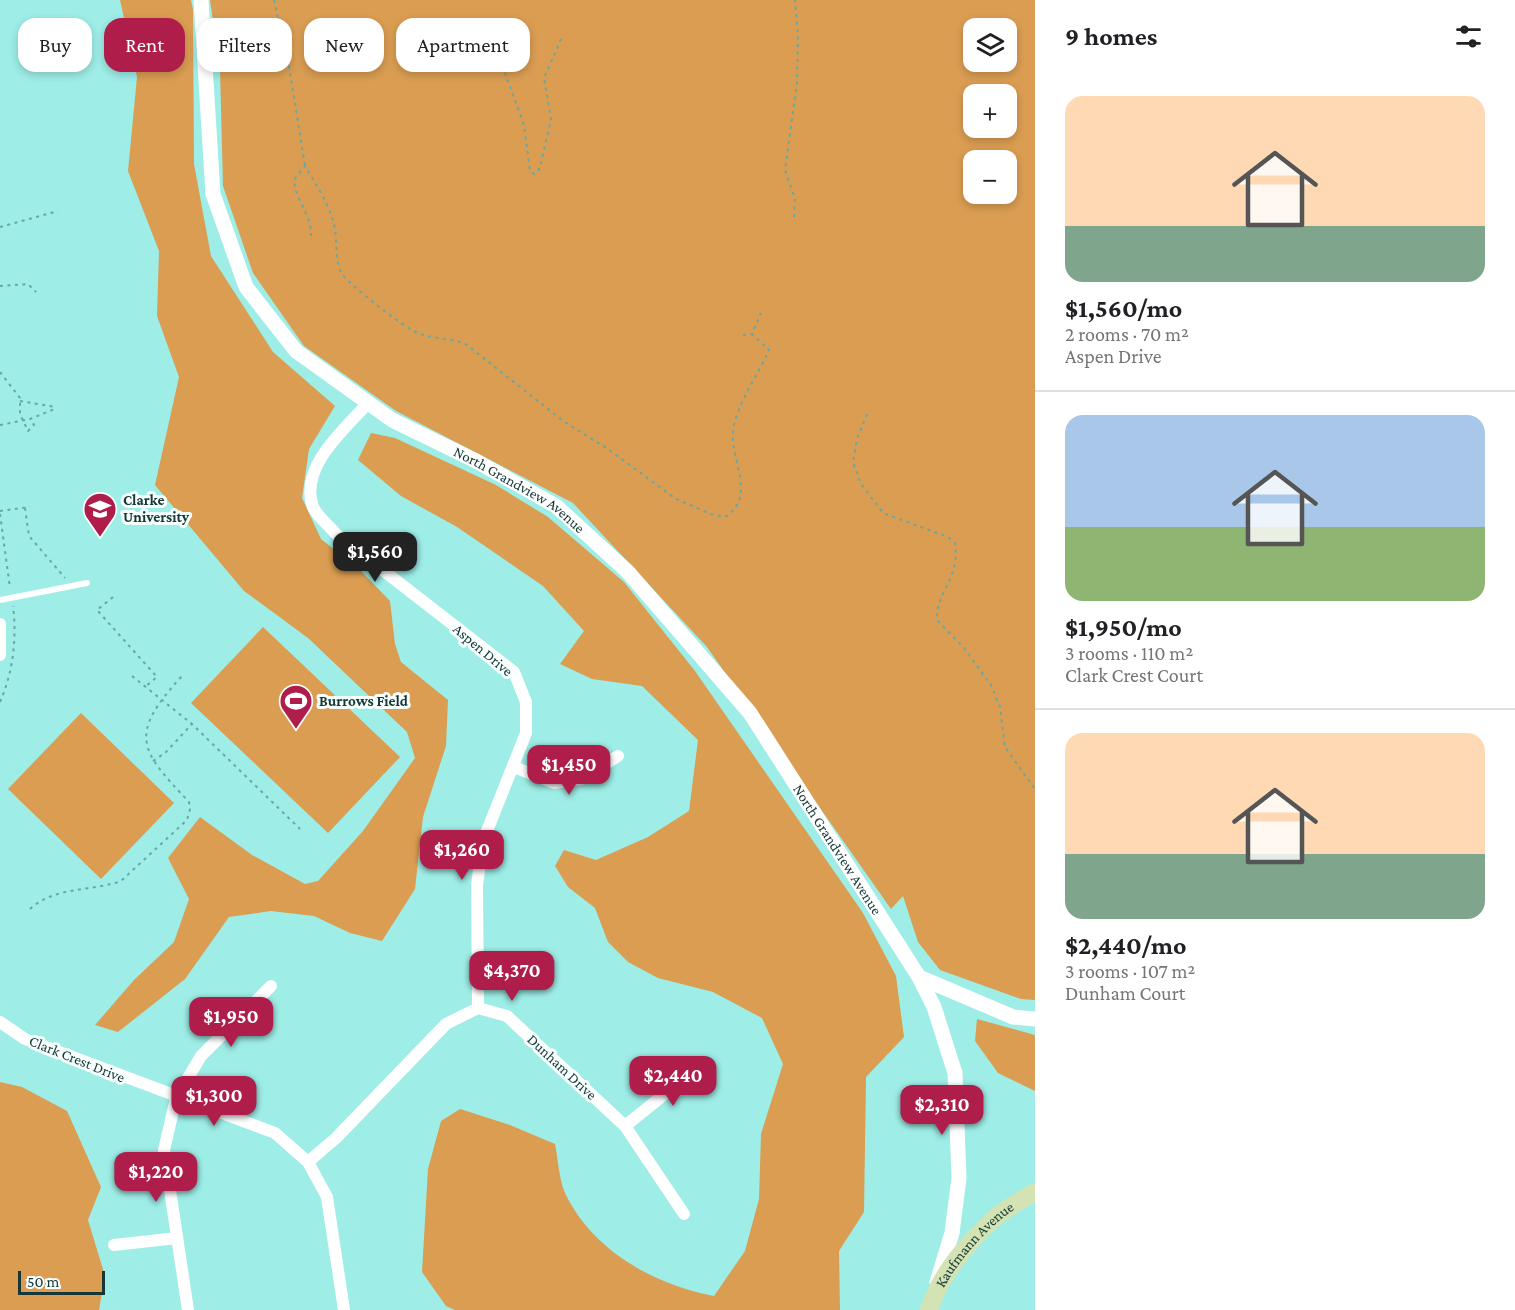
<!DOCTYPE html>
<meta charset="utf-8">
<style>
:root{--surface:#fff;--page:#f2f2f2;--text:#202124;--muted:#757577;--line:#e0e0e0;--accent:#af1d4a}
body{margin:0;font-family:"Crimson Pro",serif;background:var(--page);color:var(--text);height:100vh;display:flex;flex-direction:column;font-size:22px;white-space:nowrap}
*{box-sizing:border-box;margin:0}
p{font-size:20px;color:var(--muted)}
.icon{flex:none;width:33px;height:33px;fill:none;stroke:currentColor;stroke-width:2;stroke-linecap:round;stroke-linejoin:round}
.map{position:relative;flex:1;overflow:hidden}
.drawer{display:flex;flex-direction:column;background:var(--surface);width:480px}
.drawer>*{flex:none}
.hud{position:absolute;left:18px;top:18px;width:570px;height:54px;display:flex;gap:12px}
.tools{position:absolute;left:963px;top:18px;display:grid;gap:12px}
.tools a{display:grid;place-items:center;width:54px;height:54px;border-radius:12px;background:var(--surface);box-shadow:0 3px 9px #0003;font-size:30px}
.scale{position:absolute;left:18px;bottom:15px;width:87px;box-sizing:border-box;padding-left:6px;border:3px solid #163735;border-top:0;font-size:16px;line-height:21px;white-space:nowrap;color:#163735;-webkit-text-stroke:4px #f7fffe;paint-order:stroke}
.price{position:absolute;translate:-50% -51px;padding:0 14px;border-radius:12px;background:var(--accent);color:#fff;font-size:20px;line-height:39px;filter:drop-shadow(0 2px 3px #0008)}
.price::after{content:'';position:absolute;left:50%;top:36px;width:18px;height:14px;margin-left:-9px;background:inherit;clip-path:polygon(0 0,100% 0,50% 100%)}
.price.on{background:#222;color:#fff}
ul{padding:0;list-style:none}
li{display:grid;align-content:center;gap:12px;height:318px;padding:0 30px}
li+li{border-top:2px solid var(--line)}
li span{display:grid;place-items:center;height:186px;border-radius:18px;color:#555}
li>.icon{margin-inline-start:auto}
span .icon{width:108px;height:108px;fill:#fffc;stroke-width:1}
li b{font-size:26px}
h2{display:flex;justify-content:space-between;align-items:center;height:72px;padding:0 30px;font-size:26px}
.chip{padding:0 21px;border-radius:18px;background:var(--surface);box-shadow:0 3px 9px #0003;font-size:21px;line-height:54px}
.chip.on{background:var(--accent);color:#fff}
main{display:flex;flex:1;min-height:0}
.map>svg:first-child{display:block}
.green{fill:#da9d52;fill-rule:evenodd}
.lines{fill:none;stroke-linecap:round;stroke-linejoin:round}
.path{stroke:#69a7a2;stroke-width:2;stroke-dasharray:3 4.5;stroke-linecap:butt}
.service{stroke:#fff;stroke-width:6}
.minor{stroke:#fff;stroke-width:12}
.tertiary{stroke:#fff;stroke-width:15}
.secondary{stroke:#d3e3b4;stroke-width:18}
.labels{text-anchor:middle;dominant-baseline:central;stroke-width:6;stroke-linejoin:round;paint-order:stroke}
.street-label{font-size:15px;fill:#163735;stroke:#f7fffe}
.poi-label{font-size:15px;font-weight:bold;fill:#163735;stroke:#f7fffe;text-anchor:start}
</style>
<main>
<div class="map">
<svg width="1035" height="1310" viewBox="0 0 1035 1310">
<rect width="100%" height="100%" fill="#9eede7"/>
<path class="green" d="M120,0H191L193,10L194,164L211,256L273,352L335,406L309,449L302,498L321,539L362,572L390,601L395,644L401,662L448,700L446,746L423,817L415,889L382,941L350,933L314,916L271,911L229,917L185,979L118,1032L95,1025L134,980L174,942L189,899L168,858L200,817L252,855L305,884L318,881L363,831L415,758L407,732L308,638L244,591L155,485L179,377L157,316L159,251L128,171L137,77Z
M210,0H1035V1000L1021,999L940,970L918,942L903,896L891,909L707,647L573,503L396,411L304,346L253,273L223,186L220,69ZM974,28H1006V62H974ZM974,94H1006V128H974ZM974,160H1006V194H974Z
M371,433L395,438L496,485L548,517L624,582L695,671L863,913L896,976L904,1037L866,1077L864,1212L839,1251L840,1310H455L446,1306L422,1272L428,1169L441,1121L460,1109L510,1125L555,1144C558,1159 559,1179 565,1193C592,1250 654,1285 714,1296L745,1251L759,1199L761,1134L783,1064L762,1018L713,992L658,978L628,962L608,942L595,908L568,887L555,866L564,850L596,860L648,837L689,811L698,740L642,686L592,679L560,664L584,631L543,586L457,527L401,496L358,460Z
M263,627L400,757L328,833L191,703Z
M81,713L174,803L101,879L8,789Z
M977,1019L1035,1035V1091L998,1073L975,1041Z
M0,1082L22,1087L67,1111L101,1187L88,1220L105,1276L99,1310H0Z"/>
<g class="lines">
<path class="path" d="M274,0L289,66L305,166
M502,50L505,73L524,125L530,171L534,174L540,168L551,119L544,78L563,35
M794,217L795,199L785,170L797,83L798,35L795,0
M0,227L58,211
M311,236C312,215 295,200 294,180L305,166C315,183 329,204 334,224C338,240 334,259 342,274C348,284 406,329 418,333C435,340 451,337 467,345L563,421L608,449L676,499L711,514L725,517C754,499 735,468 733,440C731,411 757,378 769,350L752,334L761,313
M0,286L28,284L36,292
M743,335L752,334
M0,372L20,398V414L28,431L34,425L30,419
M20,401L55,407
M867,414L857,439L853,462L861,484L883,513L948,537L955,543C961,578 935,593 937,620L964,648L991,685L1000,707L1005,747L1035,789
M0,425L30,419L57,408
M25,508L29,536L65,578
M0,511L30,507
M0,514L10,588
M113,597L97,610L157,677L146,686
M132,676L192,724L300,829
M0,702C13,672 17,639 13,606
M153,761L165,753L192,724
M30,909C55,886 90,892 121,881L187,820L190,809L189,802C139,749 128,735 182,676"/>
<path class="service" d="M0,600L87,583"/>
<path class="minor" d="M368,403C345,429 301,465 312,504C314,514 329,525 335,533L514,672L526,702V733L483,841L477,885L478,1008
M0,624V655
M514,767L554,783L581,779L618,756
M0,1022L25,1039L275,1133L308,1162L327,1197L344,1310
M625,1126L702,1064
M308,1162L336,1138L446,1024L478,1008L507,1016L625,1126L684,1214
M114,1245L177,1238
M188,1310L164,1150L176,1098L201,1056L271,986"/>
<g class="tertiary">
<path id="s1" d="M201,0L213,194L246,287L296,351L392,420L476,461L556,506L628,572L750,713L919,977L934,1007L955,1073L959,1178L952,1233L937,1282"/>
<path d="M919,977L1013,1017L1035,1019"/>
</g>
<path class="secondary" id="s2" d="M929,1310C939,1277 969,1240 996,1217C1007,1207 1022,1200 1035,1192"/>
</g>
<defs>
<g id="university-pin" transform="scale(1.725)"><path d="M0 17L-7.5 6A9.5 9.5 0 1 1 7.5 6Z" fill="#af1d4a" stroke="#f7fffe"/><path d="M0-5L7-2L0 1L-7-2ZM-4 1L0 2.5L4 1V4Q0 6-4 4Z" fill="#fff"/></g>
<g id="stadium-pin" transform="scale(1.725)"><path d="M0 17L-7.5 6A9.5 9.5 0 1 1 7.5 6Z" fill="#af1d4a" stroke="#f7fffe"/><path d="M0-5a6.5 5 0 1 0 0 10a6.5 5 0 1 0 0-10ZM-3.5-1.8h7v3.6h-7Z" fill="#fff"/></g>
</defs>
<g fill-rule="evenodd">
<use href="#university-pin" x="100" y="509"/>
<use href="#stadium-pin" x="296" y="701"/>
</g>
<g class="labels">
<g class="street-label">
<text stroke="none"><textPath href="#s1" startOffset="638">North Grandview Avenue</textPath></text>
<text transform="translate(483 650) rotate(40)">Aspen Drive</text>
<text stroke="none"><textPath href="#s1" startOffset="1124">North Grandview Avenue</textPath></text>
<text transform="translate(77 1059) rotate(22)">Clark Crest Drive</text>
<text transform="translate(562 1067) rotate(43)">Dunham Drive</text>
<text stroke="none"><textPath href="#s2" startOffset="81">Kaufmann Avenue</textPath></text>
</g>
<g class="poi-label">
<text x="123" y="500">Clarke<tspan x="123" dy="17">University</tspan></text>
<text x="319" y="701">Burrows Field</text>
</g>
</g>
</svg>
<div class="tools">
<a><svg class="icon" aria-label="layers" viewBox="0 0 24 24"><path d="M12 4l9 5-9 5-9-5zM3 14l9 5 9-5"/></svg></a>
<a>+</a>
<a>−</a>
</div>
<div class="scale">50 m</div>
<b class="price on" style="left:375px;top:583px">$1,560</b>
<b class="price" style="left:569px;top:796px">$1,450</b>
<b class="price" style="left:462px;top:881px">$1,260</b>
<b class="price" style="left:512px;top:1002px">$4,370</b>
<b class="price" style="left:231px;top:1048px">$1,950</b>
<b class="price" style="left:673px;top:1107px">$2,440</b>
<b class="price" style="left:214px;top:1127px">$1,300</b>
<b class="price" style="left:942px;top:1136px">$2,310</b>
<b class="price" style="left:156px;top:1203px">$1,220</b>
<div class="hud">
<a class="chip">Buy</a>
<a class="chip on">Rent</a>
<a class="chip">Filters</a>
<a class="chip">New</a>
<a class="chip">Apartment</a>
</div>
</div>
<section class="drawer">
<h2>9 homes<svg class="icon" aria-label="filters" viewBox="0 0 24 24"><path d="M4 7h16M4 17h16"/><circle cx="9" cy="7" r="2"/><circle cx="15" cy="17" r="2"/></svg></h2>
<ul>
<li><span style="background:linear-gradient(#ffd9b3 70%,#7fa58c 0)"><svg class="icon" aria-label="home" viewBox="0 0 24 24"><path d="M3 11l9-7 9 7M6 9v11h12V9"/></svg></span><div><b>$1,560/mo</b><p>2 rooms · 70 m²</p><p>Aspen Drive</p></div></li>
<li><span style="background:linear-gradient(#a9c7e8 60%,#8fb573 0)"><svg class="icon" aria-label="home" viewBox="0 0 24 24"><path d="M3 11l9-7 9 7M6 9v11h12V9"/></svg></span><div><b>$1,950/mo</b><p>3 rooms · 110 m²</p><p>Clark Crest Court</p></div></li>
<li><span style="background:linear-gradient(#ffd9b3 65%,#7fa58c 0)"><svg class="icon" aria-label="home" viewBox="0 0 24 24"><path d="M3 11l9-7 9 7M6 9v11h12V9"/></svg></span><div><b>$2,440/mo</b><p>3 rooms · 107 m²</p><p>Dunham Court</p></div></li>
</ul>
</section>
</main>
